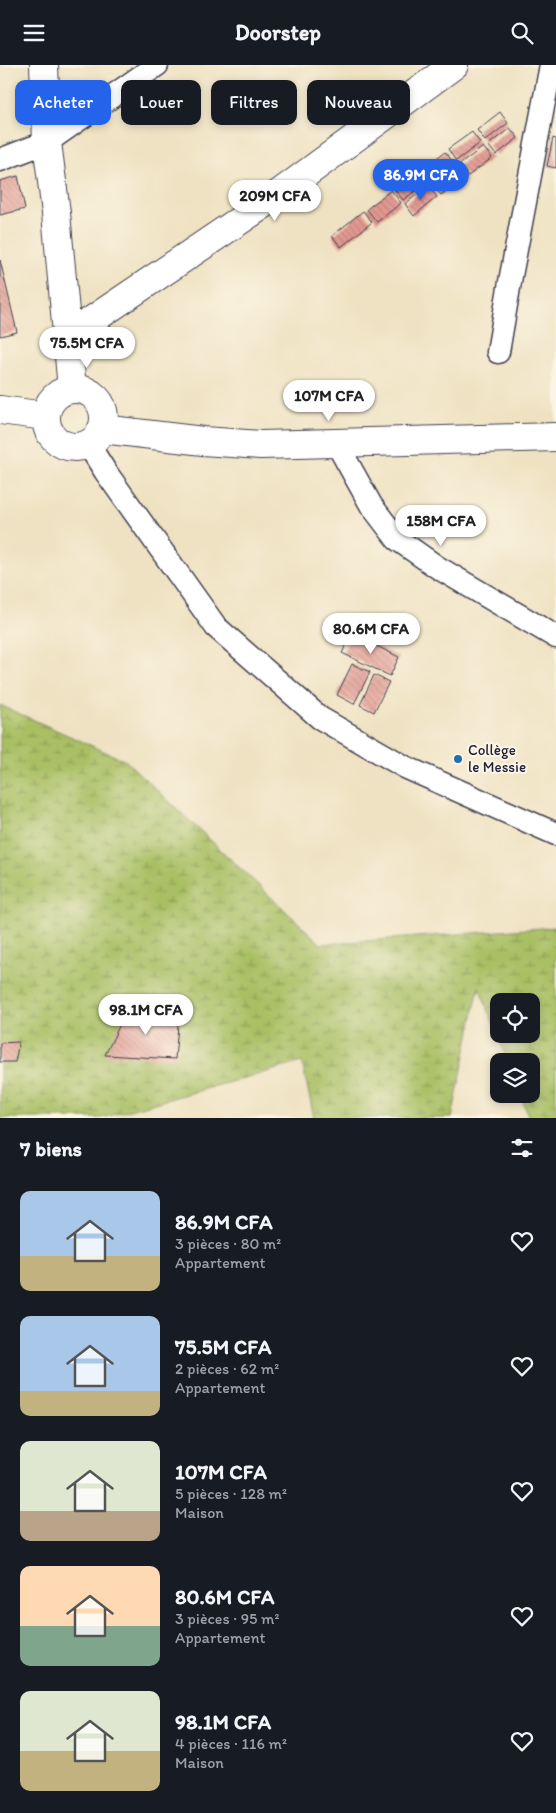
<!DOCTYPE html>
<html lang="fr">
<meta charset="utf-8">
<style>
:root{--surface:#171b24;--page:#20242c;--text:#f1f3f6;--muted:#9ea1a6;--accent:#2563eb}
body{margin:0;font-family:Itim,sans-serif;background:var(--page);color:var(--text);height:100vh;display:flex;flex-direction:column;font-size:19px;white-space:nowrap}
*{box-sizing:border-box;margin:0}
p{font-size:16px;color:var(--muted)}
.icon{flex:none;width:28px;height:28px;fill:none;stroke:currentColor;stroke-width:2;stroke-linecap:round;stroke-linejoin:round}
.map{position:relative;height:1053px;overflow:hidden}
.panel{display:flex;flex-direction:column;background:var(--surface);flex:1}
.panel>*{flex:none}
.banner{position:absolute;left:15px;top:15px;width:526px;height:45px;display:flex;gap:10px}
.buttons{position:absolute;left:490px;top:928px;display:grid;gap:10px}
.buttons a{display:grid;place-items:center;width:50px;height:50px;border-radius:10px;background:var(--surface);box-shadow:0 2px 8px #0003;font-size:25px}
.price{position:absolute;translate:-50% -42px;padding:0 11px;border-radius:18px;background:#fff;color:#222;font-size:16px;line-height:32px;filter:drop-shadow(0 1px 2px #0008)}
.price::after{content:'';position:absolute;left:50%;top:30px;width:15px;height:11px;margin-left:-8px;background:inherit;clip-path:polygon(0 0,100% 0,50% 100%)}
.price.active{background:var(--accent);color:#fff}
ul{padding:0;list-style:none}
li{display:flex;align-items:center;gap:15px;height:125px;padding:0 20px}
li span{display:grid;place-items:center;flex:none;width:140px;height:100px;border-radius:10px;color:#555}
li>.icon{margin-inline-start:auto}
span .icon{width:60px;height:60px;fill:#fffc;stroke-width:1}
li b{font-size:21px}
h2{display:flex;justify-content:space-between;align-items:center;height:60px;padding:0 20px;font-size:21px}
.tag{padding:0 18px;border-radius:10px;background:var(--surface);box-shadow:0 2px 8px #0003;font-size:18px;line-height:45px}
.tag.active{background:var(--accent);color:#fff}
header{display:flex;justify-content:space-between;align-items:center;height:65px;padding:0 20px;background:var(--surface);font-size:22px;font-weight:700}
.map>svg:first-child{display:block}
.wetland{fill:url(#wetland-marsh);stroke:#66704f;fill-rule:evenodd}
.building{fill:url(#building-back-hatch)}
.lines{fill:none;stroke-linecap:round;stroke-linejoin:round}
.minor-casing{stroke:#413f4f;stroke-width:25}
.tertiary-casing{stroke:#413f4f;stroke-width:30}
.minor{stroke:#fff;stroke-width:22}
.tertiary{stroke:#fff;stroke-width:28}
.poi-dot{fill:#1f6fb2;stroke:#fcf5e5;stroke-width:2}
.labels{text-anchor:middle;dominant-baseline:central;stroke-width:4;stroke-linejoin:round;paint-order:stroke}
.poi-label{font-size:15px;fill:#22223b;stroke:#fcf5e5;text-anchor:start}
</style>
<header><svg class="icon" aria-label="menu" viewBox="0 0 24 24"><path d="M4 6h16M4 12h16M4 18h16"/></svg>Doorstep<svg class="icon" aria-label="search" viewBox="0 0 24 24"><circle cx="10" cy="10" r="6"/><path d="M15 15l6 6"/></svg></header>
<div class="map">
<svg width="556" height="1053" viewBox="0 0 556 1053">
<defs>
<pattern id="wetland-marsh" width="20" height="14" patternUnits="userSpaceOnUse" patternTransform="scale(1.25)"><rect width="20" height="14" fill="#a9bf63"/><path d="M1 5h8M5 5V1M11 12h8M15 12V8" fill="none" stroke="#899b53"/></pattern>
<pattern id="building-back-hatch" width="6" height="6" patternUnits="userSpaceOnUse" patternTransform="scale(1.25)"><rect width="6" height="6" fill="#e39a92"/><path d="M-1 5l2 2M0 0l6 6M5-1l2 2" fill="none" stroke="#b87d78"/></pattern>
</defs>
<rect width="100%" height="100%" fill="#fcf5e5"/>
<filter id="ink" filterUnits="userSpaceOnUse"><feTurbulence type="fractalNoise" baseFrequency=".02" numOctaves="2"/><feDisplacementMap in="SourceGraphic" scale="10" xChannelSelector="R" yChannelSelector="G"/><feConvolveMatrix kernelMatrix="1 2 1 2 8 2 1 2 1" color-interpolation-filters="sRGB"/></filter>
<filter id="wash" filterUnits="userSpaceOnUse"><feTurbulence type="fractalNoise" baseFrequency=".0096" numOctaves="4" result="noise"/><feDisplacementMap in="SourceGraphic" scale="20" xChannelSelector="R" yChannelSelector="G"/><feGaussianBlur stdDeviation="1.12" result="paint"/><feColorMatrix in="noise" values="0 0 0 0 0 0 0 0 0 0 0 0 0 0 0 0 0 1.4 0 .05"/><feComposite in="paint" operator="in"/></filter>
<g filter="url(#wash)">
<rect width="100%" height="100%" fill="#efe2c2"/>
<path class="wetland" d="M0,640L126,696L321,879L556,862V1053H529L520,1029H531V996H508L479,922L452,1053H314L302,997L101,1053H0ZM499,936H531V969H499Z"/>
<g id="blocks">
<path class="building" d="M500,47L508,58L485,76L477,65Z
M510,63L518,73L496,90L488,80Z
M472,67L480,78L456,96L448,84Z
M553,73L556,74V103L547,101Z
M483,82L492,93L468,111L459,100Z
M445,87L454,98L430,116L421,104Z
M456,101L465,112L441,130L432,119Z
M418,107L426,118L403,135L394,124Z
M18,111L25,144L0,150V116Z
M428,121L437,132L414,151L405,139Z
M391,125L401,138L377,157L367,144Z
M363,146L372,157L341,182L332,171Z
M0,195L17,267L0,271Z
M352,569L399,592L390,611L342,588Z
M352,599L370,607L354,639L337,630Z
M374,610L389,617L374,647L360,640Z
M127,945L179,949L175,994L105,990Z
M19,977L15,997H0V978Z"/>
</g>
</g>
<g filter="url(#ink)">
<use href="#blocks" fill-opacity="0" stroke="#413f4f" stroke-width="1"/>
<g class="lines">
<g class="minor-casing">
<path id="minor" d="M0,95L47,77L157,0
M498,287L511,211L551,0
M88,379L105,406L216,562L320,653L405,702L556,769
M337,379L371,440L397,474L437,502L556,572"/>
</g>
<g class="tertiary-casing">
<path id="tertiary" d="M44,0L47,77L56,148L72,324
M67,272L273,133L454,0
M46 353a29 29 0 1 1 58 0a29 29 0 1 1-58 0Z
M0,345L46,351
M102,364L203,376L261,380L556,372"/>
</g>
<use href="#minor" class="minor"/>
<use href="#tertiary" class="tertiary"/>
</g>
</g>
<circle class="poi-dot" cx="458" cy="694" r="5"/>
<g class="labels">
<g class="poi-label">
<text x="468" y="685">Collège<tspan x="468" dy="17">le Messie</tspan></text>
</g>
</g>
</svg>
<div class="buttons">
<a><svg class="icon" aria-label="locate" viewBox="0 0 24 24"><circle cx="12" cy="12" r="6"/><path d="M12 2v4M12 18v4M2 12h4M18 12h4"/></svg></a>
<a><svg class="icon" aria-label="layers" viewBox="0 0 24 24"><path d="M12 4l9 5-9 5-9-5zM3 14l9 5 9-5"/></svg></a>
</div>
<b class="price active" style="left:421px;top:136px">86.9M CFA</b>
<b class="price" style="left:275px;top:157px">209M CFA</b>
<b class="price" style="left:87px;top:304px">75.5M CFA</b>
<b class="price" style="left:329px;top:357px">107M CFA</b>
<b class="price" style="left:441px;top:482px">158M CFA</b>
<b class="price" style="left:371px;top:590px">80.6M CFA</b>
<b class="price" style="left:146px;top:971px">98.1M CFA</b>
<div class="banner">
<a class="tag active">Acheter</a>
<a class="tag">Louer</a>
<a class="tag">Filtres</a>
<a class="tag">Nouveau</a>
</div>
</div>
<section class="panel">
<h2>7 biens<svg class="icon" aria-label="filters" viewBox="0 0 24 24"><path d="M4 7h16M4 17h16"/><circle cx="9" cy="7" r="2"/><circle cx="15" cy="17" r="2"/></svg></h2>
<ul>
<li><span style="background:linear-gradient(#a9c7e8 65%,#c2b280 0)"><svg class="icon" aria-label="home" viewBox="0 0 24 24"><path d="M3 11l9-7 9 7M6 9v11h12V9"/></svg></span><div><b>86.9M CFA</b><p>3 pièces · 80 m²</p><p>Appartement</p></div><svg class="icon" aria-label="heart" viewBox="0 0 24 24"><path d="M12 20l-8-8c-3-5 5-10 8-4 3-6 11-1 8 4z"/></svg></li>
<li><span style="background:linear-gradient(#a9c7e8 75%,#c2b280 0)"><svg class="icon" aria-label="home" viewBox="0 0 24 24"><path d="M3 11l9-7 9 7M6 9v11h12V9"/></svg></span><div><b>75.5M CFA</b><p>2 pièces · 62 m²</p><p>Appartement</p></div><svg class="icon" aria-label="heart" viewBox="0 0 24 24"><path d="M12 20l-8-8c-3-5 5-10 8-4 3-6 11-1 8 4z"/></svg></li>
<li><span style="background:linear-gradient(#dfe7d0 70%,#b9a48a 0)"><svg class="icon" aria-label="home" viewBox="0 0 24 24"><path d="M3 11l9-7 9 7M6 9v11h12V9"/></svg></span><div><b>107M CFA</b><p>5 pièces · 128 m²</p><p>Maison</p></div><svg class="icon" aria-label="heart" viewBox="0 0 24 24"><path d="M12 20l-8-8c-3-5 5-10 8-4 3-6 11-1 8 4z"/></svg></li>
<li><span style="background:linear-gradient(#ffd9b3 60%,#7fa58c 0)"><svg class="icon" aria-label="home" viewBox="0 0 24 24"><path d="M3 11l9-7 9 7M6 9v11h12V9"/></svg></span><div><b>80.6M CFA</b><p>3 pièces · 95 m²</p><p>Appartement</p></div><svg class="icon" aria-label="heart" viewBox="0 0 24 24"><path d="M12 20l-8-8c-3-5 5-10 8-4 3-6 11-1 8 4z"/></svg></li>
<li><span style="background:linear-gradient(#dfe7d0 60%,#c2b280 0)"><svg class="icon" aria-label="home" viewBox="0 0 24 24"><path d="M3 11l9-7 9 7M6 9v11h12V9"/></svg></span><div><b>98.1M CFA</b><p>4 pièces · 116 m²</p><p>Maison</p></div><svg class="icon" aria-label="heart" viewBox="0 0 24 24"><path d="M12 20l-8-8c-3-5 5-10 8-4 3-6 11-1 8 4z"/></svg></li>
</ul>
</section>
